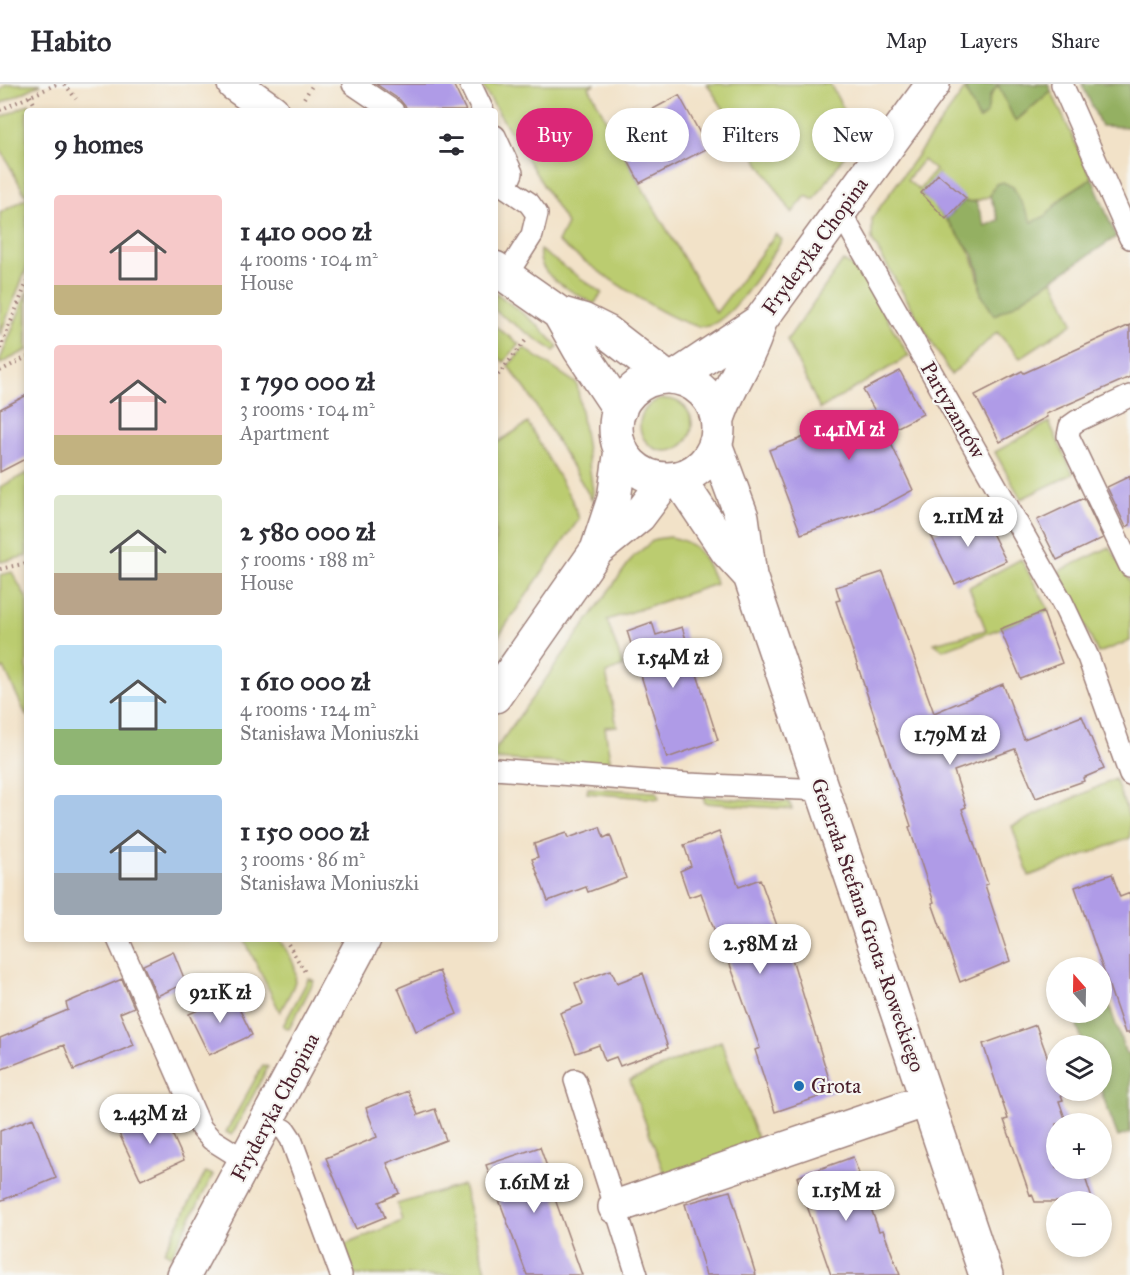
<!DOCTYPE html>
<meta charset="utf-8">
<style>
:root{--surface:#fff;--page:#f7f7f7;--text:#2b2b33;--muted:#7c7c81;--line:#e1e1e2;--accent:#db2777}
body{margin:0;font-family:"IM FELL Great Primer",serif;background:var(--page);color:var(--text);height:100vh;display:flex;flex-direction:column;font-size:22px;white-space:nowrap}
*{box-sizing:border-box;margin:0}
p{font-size:20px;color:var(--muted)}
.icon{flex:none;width:33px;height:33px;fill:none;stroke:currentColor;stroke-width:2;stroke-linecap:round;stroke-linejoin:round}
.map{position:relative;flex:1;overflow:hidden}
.sheet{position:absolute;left:24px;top:24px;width:474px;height:834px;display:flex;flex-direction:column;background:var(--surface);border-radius:6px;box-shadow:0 3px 9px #0003}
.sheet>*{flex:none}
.banner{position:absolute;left:516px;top:24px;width:524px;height:54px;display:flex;gap:12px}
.needle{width:39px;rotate:340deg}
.fabs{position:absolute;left:1046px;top:873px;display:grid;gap:12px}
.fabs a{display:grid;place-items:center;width:66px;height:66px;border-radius:50%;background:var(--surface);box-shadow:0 3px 9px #0003;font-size:30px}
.price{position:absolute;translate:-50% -51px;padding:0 14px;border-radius:21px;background:#fff;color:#222;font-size:20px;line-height:39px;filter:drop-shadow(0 2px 3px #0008)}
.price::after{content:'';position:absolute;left:50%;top:36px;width:18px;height:14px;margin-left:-9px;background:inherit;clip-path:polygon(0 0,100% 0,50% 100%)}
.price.on{background:var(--accent);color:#fff}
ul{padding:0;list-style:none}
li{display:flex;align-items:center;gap:18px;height:150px;padding:0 30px}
li span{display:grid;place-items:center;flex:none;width:168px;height:120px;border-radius:6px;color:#555}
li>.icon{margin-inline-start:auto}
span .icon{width:72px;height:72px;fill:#fffc;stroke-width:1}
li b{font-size:26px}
h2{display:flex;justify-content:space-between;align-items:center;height:72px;padding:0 30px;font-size:26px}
.tag{padding:0 21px;border-radius:27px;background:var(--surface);box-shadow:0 3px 9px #0003;font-size:21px;line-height:54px}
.tag.on{background:var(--accent);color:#fff}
header{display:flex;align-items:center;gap:36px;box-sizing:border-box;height:84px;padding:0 30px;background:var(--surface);border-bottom:2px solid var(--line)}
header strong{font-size:28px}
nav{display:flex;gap:33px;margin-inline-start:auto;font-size:21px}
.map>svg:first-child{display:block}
.green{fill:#bbcc6f;stroke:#82764d;stroke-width:1.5;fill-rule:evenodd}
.forest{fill:#94b062;stroke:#6f6846;stroke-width:1.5}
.building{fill:#af9be7}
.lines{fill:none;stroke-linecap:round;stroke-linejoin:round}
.lane-casing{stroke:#9e807a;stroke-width:24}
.street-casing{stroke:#9e807a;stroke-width:36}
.path{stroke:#9e807a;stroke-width:4;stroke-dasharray:1.5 4.5;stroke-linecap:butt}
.lane{stroke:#fff;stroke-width:21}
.street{stroke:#fff;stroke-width:33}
.poi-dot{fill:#1f6fb2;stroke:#f6f6f2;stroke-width:2}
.labels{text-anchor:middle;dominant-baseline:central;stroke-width:4.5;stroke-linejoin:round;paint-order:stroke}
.street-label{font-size:21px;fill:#4a1f2b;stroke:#f6f6f2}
.poi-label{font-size:21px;fill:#4a1f2b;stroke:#f6f6f2;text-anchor:start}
</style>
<header>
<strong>Habito</strong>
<nav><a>Map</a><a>Layers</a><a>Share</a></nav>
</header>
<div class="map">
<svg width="1130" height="1191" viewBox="0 0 1130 1191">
<rect width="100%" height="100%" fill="#f6f6f2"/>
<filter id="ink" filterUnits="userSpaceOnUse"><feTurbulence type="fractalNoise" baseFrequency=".0167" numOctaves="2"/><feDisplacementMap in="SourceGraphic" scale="12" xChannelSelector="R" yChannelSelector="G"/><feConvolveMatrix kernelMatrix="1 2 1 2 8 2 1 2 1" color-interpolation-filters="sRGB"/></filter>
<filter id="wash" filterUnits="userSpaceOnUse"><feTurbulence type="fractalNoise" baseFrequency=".008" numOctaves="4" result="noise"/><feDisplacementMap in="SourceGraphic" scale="24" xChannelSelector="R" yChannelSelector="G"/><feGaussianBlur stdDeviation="1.35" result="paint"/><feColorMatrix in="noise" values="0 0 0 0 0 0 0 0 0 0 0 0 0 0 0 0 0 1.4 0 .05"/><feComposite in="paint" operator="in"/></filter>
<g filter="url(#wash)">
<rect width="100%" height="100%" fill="#f2e2c8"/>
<path class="green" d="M7,0H41L0,20V6Z
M481,0H594L589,3L640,100L716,229L776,150L782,156C766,179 735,234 708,242C681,250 583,176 558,158L567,140Z
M707,0H830L853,42L863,45L814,116L806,112L792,129Z
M998,1L1016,37L1051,7L1092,94L1065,111L1046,132L1032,139L1013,103L993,105L990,112C970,120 968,121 953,106L935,123C962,153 977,169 981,210L1009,224L1053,195L1073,239L1020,274L997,248L951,291L872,156V134L965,5L979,35C989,23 989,11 998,1ZM923,76L935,86L919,106L907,96ZM938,90L933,119L921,110Z
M29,20L32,27H27V183L0,251V129L27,114L0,64V34Z
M540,166L602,209L594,220C575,208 535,193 540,166Z
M843,177L858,185L909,272L820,325L787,256Z
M27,208V266L0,280V276Z
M495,208L540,243L558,263L554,267L498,229L495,226Z
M495,242L519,260L504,278L495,270Z
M524,264L577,300L593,407L592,416L527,307L508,282Z
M640 341a26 26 0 1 1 52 0a26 26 0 1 1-52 0Z
M1049,338L1073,390L1021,415L995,368Z
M528,339L572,416L579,435L495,557V360Z
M27,389V472L0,478V403Z
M670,453C701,458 706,477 716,500L607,536L623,582L606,589L617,642L605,643L611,682L495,675V666L633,473L655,455Z
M1110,463L1130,498V557L1098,569L1059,487Z
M1021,475L1049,526L943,566L934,559L986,546L969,503Z
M12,488L27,515V633L4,584L0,586V491Z
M1115,695L1130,735V754L1029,792L1012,742Z
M588,704L657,708L659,715L587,709Z
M703,713L789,718L792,725L705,719Z
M244,855H280C302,891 300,892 280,928Z
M309,894L314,897L289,945L283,942Z
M721,957L761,1065L667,1097L630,997Z
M263,981L268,983L232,1051L226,1048Z
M206,1088L213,1091L171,1172L164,1167Z
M463,1101L487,1191H354L344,1161L402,1137L397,1120Z"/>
<path class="forest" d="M968,0H1048L1051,7L1015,37L998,1L990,12L987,29L979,36L965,5Z
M1082,0H1130V43L1101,42Z
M1092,94L1116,153L1009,224L994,231L981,210L979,188L973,170L946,135L964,117L976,118L985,142L999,136L990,112L996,100L1003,98L1013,103L1032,138L1046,132L1065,111Z
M1101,897L1126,970L1130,969V1049L1118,1053L1101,1007V962L1084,961L1072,929L1101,928Z"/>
<g id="blocks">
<path class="building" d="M376,0H453L466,27H409L400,16Z
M679,11L708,64L640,99L612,47Z
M938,90L966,114L946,135L921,109Z
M1130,241V293L1046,330L1047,333L1000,358L975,311L1022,287L1024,289Z
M900,287L923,330L886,349L913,406L883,422L801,450L769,366L875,327L863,306Z
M27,311V374L0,388V325Z
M1130,392V441L1126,443L1107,403Z
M1084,414L1103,454L1057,476L1037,436Z
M981,427L1006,477L955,500L931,451Z
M883,488L934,629L1003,600L1024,655L1082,632L1104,685L1083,694L1084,697L1036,714L1015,665L954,687L966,723L962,725L988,800L985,801L1010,877L960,898L932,819L934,818L909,743L911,742L836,517L840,516L836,503Z
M1043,528L1062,579L1021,595L1000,545Z
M652,538L656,551L682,543L718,656L667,674L627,547Z
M600,743L604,754L610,751L626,794L588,808L586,803L548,817L532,775L538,773L534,760L566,749L568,754Z
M719,748L739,803L760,795L787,869L790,868L833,1008L775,1028L755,966L760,964L728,875L725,876L701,809L689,813L680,787L691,782L684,761Z
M1112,790L1120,813L1130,809V949H1125L1075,803Z
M173,867L186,899L157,912L143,881Z
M611,886L617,899L643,889L668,964L620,982L616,973L605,977L599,961L576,969L560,929L583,920L575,899Z
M439,887L457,930L416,947L398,904Z
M122,895L134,923L120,929L134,961L74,986L64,961L0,986V954L68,926L66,919Z
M232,910L252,951L209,971L189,930Z
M1036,941L1056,997V1006H1059L1063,1016L1059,1017L1067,1040H1056V1084H1082L1093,1118H1035L1032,1110L1030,1111L1004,1036L1008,1035L983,960Z
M408,1007L418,1031L435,1025L446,1056L387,1079L399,1109L379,1118L385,1133L356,1145L326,1074L377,1053L366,1024Z
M146,1029L150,1038L164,1032L184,1076L141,1096L116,1043Z
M33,1034L56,1094L0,1117V1047Z
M540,1063L558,1114L555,1115L582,1191H527L486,1081Z
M853,1073L879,1147L883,1146L900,1191H831L797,1093Z
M730,1107L756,1191H706L685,1120Z"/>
</g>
</g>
<g filter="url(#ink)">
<use href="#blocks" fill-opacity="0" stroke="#9e807a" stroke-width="1.5"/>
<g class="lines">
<g class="lane-casing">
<path id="lane" d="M353,0L393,27
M470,0L483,27
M1062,0L1130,154
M495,52L512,89L506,103
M495,96L529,119L537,130L532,151L506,192
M841,129L1062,518L1088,573L1130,691
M1130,312L1077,337L1070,342L1068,352L1130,482
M495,685L688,700L823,706
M118,855L201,1044L211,1055L246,1077
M575,996L637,1191
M268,1037L285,1046L291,1055L341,1191"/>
</g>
<g class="street-casing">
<path id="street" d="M234,0L272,27
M495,184L559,229L583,236L607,248L664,292
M559,229L580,266L620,326
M676,293L760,237L933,0
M616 344a51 51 0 1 1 102 0a51 51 0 1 1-102 0Z
M718,335C729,300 752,271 760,237
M715,360L742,433L750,492L986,1191
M678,394L727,467L750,492
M597,466L639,432L666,396
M495,612L597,466L614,415L621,365
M615,1123L927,1016
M184,1191L364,855"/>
</g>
<path class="path" d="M65,0L76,15
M30,12L38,27
M304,14L312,2
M0,26L57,0
M0,265L27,198
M0,287L27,273
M498,291L526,256
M0,485L27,479
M285,855L305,888"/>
<use href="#lane" class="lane"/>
<use href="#street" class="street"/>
</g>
</g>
<circle class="poi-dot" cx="799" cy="1002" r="6"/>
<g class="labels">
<g class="street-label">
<text transform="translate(815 162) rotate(-54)">Fryderyka Chopina</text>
<text transform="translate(953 326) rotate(60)">Partyzantów</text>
<text transform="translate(868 841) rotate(71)">Generała Stefana Grota-Roweckiego</text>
<text transform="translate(275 1023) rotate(-62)">Fryderyka Chopina</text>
</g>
<g class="poi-label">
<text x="811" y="1002">Grota</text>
</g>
</g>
</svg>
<div class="fabs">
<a><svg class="needle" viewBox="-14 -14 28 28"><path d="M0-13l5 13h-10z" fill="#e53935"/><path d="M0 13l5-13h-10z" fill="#7c7c81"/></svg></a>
<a><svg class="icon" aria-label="layers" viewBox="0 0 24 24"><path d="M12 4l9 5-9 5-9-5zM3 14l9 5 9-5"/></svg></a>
<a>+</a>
<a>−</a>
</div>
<b class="price on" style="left:849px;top:377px">1.41M zł</b>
<b class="price" style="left:968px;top:464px">2.11M zł</b>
<b class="price" style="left:673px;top:605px">1.54M zł</b>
<b class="price" style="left:950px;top:682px">1.79M zł</b>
<b class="price" style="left:760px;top:891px">2.58M zł</b>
<b class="price" style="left:220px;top:940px">921K zł</b>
<b class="price" style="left:150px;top:1061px">2.43M zł</b>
<b class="price" style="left:534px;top:1130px">1.61M zł</b>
<b class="price" style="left:846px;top:1138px">1.15M zł</b>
<div class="banner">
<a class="tag on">Buy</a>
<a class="tag">Rent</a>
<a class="tag">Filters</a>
<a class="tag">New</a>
</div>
<section class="sheet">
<h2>9 homes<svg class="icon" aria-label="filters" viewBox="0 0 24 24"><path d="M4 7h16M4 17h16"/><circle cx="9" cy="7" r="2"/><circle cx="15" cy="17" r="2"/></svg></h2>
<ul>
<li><span style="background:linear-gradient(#f6c9c9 75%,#c2b280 0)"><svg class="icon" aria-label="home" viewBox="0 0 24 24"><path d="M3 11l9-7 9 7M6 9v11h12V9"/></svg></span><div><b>1 410 000 zł</b><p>4 rooms · 104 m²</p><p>House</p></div></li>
<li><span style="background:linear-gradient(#f6c9c9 75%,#c2b280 0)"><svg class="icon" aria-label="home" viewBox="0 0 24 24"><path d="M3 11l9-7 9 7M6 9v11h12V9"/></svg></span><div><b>1 790 000 zł</b><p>3 rooms · 104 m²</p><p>Apartment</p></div></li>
<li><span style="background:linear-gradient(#dfe7d0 65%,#b9a48a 0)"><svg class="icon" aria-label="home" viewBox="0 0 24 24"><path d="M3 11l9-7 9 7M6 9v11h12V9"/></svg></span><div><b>2 580 000 zł</b><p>5 rooms · 188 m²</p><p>House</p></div></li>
<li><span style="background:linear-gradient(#bfe0f5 70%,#8fb573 0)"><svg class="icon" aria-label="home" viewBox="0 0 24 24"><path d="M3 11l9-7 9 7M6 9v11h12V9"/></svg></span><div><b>1 610 000 zł</b><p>4 rooms · 124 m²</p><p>Stanisława Moniuszki</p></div></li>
<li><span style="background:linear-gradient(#a9c7e8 65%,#9aa5b1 0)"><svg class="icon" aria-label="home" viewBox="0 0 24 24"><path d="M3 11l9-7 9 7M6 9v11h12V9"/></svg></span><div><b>1 150 000 zł</b><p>3 rooms · 86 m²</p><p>Stanisława Moniuszki</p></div></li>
</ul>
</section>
</div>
